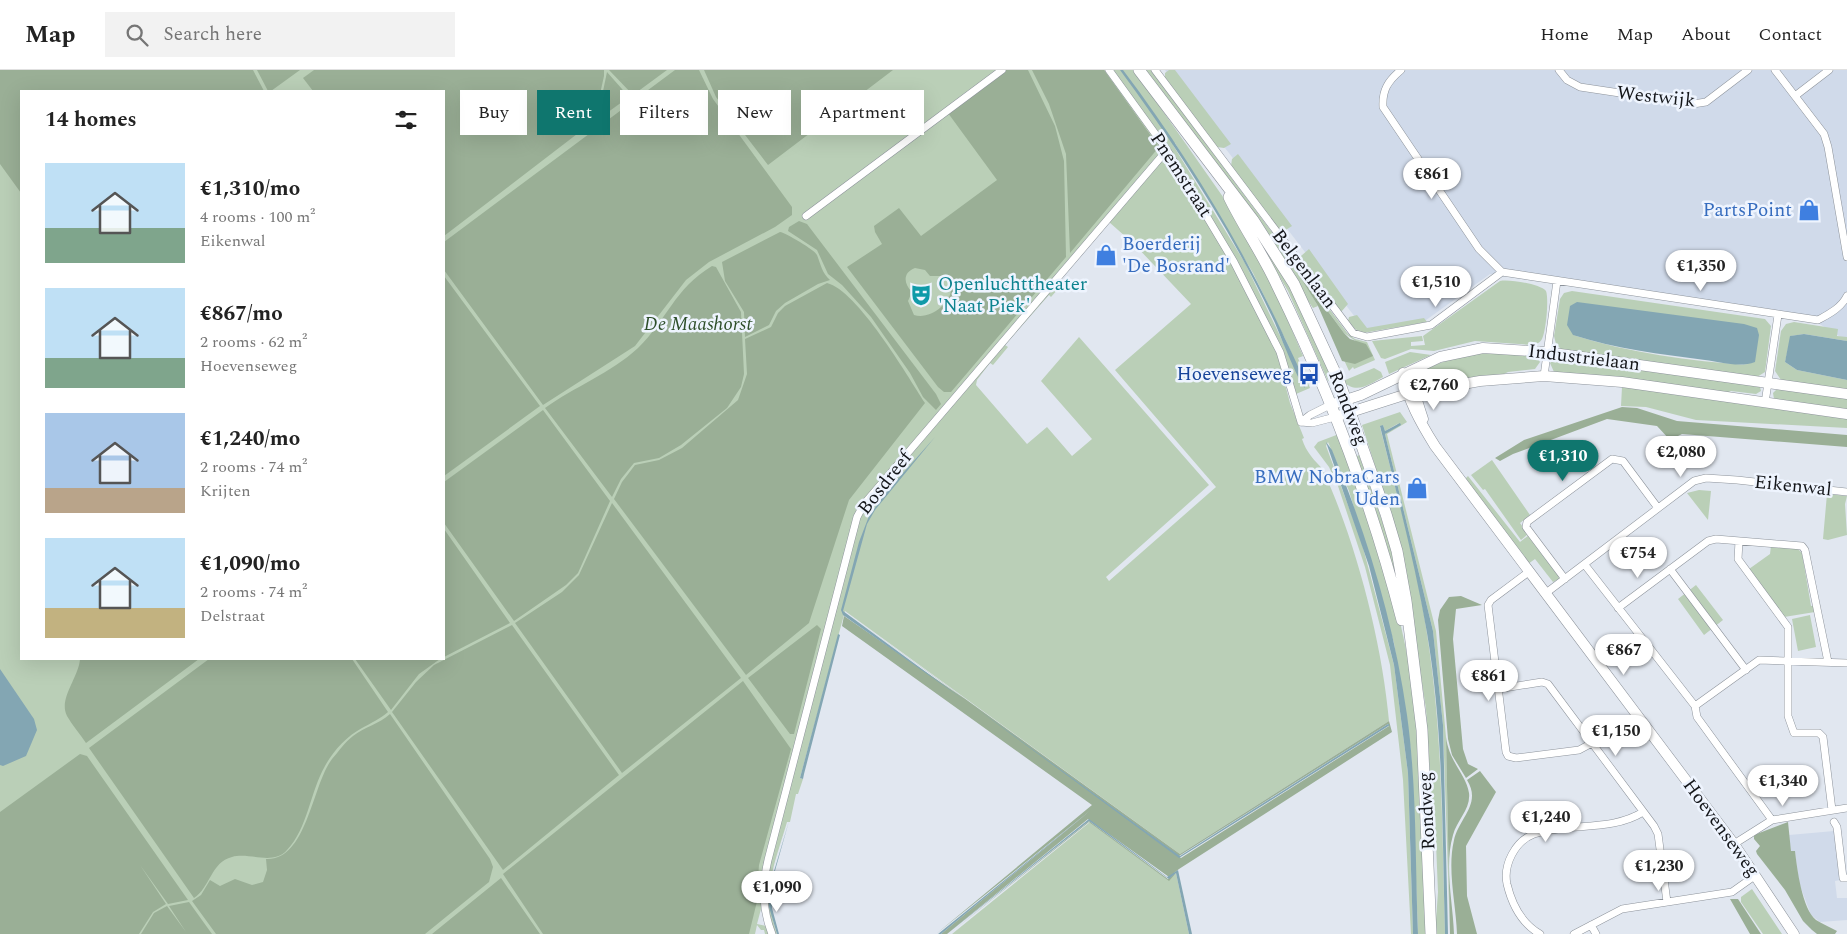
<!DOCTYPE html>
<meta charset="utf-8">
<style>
:root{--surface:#fff;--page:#f2f2f2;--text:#222;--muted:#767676;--line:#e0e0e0;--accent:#0f766e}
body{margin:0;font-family:Spectral,serif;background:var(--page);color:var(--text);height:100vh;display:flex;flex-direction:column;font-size:19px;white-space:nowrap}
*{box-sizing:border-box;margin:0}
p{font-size:16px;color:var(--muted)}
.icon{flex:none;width:28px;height:28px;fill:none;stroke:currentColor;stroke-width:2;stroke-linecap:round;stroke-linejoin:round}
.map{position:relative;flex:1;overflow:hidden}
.details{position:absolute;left:20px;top:20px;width:425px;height:570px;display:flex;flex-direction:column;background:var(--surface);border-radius:0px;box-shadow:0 5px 20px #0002}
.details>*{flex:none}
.guide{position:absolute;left:460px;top:20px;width:475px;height:45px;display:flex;gap:10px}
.price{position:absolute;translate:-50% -42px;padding:0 11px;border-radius:18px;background:#fff;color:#222;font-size:16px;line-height:32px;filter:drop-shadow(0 1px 2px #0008)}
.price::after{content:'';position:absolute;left:50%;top:30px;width:15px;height:11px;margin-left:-8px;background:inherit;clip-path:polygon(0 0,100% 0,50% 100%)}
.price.on{background:var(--accent);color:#fff}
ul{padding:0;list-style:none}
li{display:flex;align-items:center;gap:15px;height:125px;padding:0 25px}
li span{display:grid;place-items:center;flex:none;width:140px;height:100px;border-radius:0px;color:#555}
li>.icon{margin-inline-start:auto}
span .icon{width:60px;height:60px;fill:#fffc;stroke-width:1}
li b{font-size:21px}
h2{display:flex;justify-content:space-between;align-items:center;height:60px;padding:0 25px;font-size:21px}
.chip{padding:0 18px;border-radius:0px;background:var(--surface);box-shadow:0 5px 20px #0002;font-size:18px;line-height:45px}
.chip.on{background:var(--accent);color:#fff}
header{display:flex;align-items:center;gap:30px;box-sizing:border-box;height:70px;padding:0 25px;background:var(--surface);border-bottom:1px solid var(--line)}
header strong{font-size:24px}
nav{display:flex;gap:28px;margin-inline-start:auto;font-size:18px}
.search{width:350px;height:45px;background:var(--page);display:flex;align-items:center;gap:12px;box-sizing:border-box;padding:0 18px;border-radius:0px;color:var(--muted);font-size:19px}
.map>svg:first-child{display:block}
.built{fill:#d0daea}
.green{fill:#bacfb7;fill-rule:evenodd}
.forest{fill:#9aaf96;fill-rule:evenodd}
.water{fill:#83a6b3}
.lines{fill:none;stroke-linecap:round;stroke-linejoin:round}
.street-casing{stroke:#8d939b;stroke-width:8}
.secondary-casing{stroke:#8d939b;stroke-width:11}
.primary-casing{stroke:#8d939b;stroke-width:12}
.street{stroke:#fff;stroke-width:7}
.secondary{stroke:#fff;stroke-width:10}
.primary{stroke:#fff;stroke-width:11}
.labels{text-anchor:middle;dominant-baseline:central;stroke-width:5;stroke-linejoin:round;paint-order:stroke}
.street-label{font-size:19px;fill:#14161a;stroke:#eef4fe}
.shop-label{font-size:19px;fill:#366cbe;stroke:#eef4fe;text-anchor:end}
.culture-label{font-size:19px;fill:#0d838f;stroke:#eef4fe;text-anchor:start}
.park-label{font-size:19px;font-style:italic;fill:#2e4f2a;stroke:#eef4fe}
.transit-label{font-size:19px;fill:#164399;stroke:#eef4fe;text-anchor:end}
</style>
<header>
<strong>Map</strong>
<div class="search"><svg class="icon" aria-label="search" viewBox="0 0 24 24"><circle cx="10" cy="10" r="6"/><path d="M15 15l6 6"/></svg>Search here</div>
<nav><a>Home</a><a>Map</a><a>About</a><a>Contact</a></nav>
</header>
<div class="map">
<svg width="1847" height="864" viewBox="0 0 1847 864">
<rect width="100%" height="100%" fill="#e1e7f0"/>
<path class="built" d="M1165,0H1847V271L1818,253L1490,204L1422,253L1365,260Z
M1834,761L1840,810L1835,811L1837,828H1847V850L1820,852L1811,845L1799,813L1795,782H1791L1789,765Z"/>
<path class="green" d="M0,0H1134L1235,144L1266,199L1303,286L1298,288L1310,318L1296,324L1291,305L1224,169L1169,80L1058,211H1065L1051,227L1049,225L1005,275L1008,277L993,295L990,293L977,310L976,315L1027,374L1047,357L1072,386L1092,369L1041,311L1079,267L1209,415L1106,507L1109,511L1216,417L1115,300L1191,234L1135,175L1109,152L1160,92L1171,93L1237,203L1277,283L1290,333L1304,368L1302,369C1304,375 1307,381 1311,386C1314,391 1320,395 1323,400C1356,472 1382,572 1389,651L1180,784L845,541L800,708L803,709L798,724H796L790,752H787C774,797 762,817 777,864H774L765,824L757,854L766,856L769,864H765L764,860H761L757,855L755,864H0ZM21,21H444V589H21ZM1175,73L1253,203L1289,277L1305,318L1245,193L1173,75Z
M1145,0H1151L1348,264L1355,269L1367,272L1375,290L1354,299L1353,297L1349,301L1344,290L1357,272L1344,263L1288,187L1318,236L1313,238Z
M1169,0H1175L1231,74L1224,78L1217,77L1165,8V3Z
M1238,84L1292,156L1281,163L1231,96L1232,89Z
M1230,123L1294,219L1334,308L1328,311L1288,221Z
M1309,179L1348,234L1341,242L1301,189V186Z
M1500,211C1509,209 1540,214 1546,221C1549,229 1546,261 1542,269C1540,273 1536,274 1532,275L1475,271L1434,281L1411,279L1385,289L1381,288L1372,271L1422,266L1423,271L1411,272V276L1425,275L1423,266Z
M1572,221L1765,249L1771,256L1765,302L1757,307L1561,279L1556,274L1554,266L1560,229L1564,223ZM1573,265L1748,295C1690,291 1629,283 1573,265Z
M1357,245L1367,258L1424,248L1427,252L1363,263L1355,259L1348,251L1349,247Z
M1794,252L1838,259L1837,266L1847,267V271L1804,264L1791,266L1785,292L1797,300L1847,310V320L1781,310L1775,301L1781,261L1786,254Z
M1410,282L1431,285L1389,304L1385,292Z
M1482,283L1536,285L1540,292L1535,299L1508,302L1500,306L1421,317L1415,312V305C1436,293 1457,286 1482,283Z
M1556,287L1760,317L1761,321L1756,324L1731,321L1724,324L1554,302L1550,293Z
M1374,298L1381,302L1383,307C1370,314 1356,325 1343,311Z
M1622,317L1847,349V358L1696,350L1646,337L1621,336Z
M1777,319L1847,327V341L1774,329L1773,323Z
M1400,342L1407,352L1387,364L1436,561L1446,667L1450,864L1443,655L1433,561L1385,364L1399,353L1385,361L1383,355L1380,357C1397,425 1417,494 1427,564C1443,663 1442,764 1445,864H1435L1438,822L1436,773L1432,739L1426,639L1401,477L1362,355Z
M1339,364C1364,440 1396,516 1409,596C1423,684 1423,775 1427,864H1418L1411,681L1394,573L1349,421L1328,372L1326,376L1361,470L1394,595L1408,703L1413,864H1411L1403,710L1390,595L1365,497L1338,416L1329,397L1314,377L1318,372Z
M1359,385L1394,485L1404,534L1353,388Z
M1492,390L1530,445L1520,453L1528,464L1521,470L1485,419L1483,420L1471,405Z
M1468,406L1520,472L1529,465L1558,504L1559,509L1553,512L1535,489L1528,494L1465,409Z
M1699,420L1711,421L1708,450L1687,423Z
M1827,424L1847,426L1845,434L1847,465L1828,470L1823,469Z
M1771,476L1797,478L1802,483L1811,536H1813L1815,542L1784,547L1749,499L1770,484Z
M1696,515L1723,550L1704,565L1678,529Z
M1810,545L1816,577L1798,581L1792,549Z
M1090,752L1168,810L1176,803L1189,864H952Z
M1752,819L1782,864H1763L1741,832V827Z"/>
<path class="forest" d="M0,0H253L264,21H21V123L0,94Z
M257,0H300L271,21H268Z
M314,0H604V6L594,51L444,166V21H313L303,8Z
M609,0H667L633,25Z
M675,0H699L713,29L792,137V145L775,157L709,192L686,210L635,276L543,335L444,200V172Z
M704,0H893L768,95L716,27Z
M1006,0H1028L1055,56L1064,91L1066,187L951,322H944L938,317L847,197L882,174L875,162L874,156L899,138L921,166L997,110L948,43ZM915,198L925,200L930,206H942C967,219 935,252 914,245L908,231L912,222C904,214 902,203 915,198Z
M1032,0H1104L1159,77L1070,183L1066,84L1049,34Z
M607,2L629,27L597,50Z
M799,151L807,154L936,324L941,334L936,340L923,327L910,303L871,247L842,215L828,204L817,180L788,161L789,157Z
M780,162C786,163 815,180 817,185C821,195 822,203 830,210L818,214L785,233L776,241L769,255L745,267L744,242L725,211L722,192Z
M1287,186L1344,263L1350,269L1366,274L1373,286L1355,294L1342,291L1318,236Z
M712,196L716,197L741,242L744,304L741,317L727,338L681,375L659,388L634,393L621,409L612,427L545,338C574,317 611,303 638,278C667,250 674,219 712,196Z
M444,206L540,336L444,406Z
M827,213C857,220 907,305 925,333L849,430L809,553L746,605L614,429L622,412L635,395L659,390L682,378L738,330L747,304L745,269L771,257L778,243L785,236Z
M1622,337L1637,338L1677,351L1847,365V377L1682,364L1670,370L1657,356L1607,349L1513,384L1500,391L1495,388L1524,370Z
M543,340L610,431L578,503L566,515L514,551L444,453V412Z
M612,433L741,608L622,703L515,553L562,522L579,505Z
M444,459L510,553L444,587Z
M1461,526L1482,535L1456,539L1453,569L1463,679L1468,694L1478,699L1466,708L1452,685L1448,669L1438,550L1440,540L1449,527Z
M845,542L1180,784L1389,651L1392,662L1179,799L1169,807L1088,749L947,864H941L1091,740L936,864L1092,735L842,556L844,546L965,629ZM1388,654L1389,656L1181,788L1051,693L1179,786Z
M512,555L619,705L503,800L392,642L416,612L434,595Z
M817,555L821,559L794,664H790L748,608Z
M80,589H199L86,673C80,664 72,655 67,646C58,629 79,607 80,589Z
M209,589H352L388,642C380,649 371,653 362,658C347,666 333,681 325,696C310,722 308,758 287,780C273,796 250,782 232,787C211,792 210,818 194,828L89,678Z
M355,589H440L419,604L391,640Z
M743,611L791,679L759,795L758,808L761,815L749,864H543L503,804Z
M390,644L490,789L493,797L489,812L425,864H216L192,831L201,825L210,810L220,816L235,809L252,815L263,812L267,800L266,789C307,791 312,715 332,689C339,681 345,672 353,666C364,657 379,654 390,644Z
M1446,667C1449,692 1466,704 1469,723C1471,739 1457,750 1453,765C1444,796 1453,832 1454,864H1450Z
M80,684L87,686L188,830L168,834L140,795L166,834L153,842L139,864H0V742Z
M1480,701L1496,722L1466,776L1467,826L1477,864H1457C1456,834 1447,800 1454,770C1459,748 1482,734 1467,710Z
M1089,751L1168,809L1176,803L1169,811L1089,752L949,864Z
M1788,752L1791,781H1795C1797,798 1802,839 1816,850C1822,854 1830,857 1837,861L1835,864H1817L1812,860L1803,851L1785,820L1757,784L1756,781L1760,776L1754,769V765Z
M501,808L540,864H432Z
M1730,829H1738L1761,864H1750Z
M189,832L212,864H141L154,843L167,836L186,862L169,836Z"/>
<path class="water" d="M1120,0H1123C1185,82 1238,169 1282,262C1288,276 1304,305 1305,318C1299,313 1280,265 1275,253C1233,163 1179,80 1120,0Z
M1577,232L1744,254L1757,258L1759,265L1755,292C1740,298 1720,292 1705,290C1660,284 1616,279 1573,265L1567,255L1570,236Z
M1804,264L1847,271V310L1797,300L1785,292L1790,266Z
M1400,353L1401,355L1385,364L1433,561L1443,655L1448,864H1445C1442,764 1444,662 1427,563C1415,493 1397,425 1380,356L1383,355L1385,361Z
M935,367L875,440L867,454L843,541L964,630L843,545L841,540L859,472L869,446L888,420Z
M1326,372L1332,380C1367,465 1394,553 1407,645C1417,717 1415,791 1418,864H1413L1408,703L1394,595L1369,496Z
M838,564L840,565L804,704L803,709L800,708Z
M0,599L34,649L37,660L26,686L3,696L0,695Z
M973,636L1180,786L1388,654L1390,655L1179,788Z
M1091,740L941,864H938Z
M1089,749L1167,807L1178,800L1192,864H1189L1176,803L1169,809L1089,751L947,864Z
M789,751L771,815L772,838L779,864H777L769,837V818Z"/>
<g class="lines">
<g class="street-casing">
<path id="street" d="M1109,0L1167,80L1234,192L1280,282L1301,352
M1155,0L1353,263L1367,267L1431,255L1502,202
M1401,0C1388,11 1382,20 1383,37L1479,179L1502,202L1818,250C1829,244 1841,238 1847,226
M1559,0L1567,10L1580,17L1693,34L1706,32L1748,0
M1775,0L1824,64L1828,77L1847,187
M1795,26L1829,0
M806,146L1002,0
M1544,306L1557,211
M1765,333L1778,245
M1301,352L1312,353L1335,347
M1301,352L1310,345L1330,335
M1739,471L1738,489L1788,557V646L1794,663H1819L1823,667L1832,740
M1585,495L1695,636
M1670,499L1746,600
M1530,501L1491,530L1488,535L1506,682L1508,686L1516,688L1579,680L1592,673
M1565,509L1526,457L1527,452L1612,389L1623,391L1658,438
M1546,523L1694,411L1706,408L1737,410L1847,422
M1618,538L1708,471L1716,469L1802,476L1805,480L1828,592
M1498,619L1542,612L1548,614L1654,756L1658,764L1667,832
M1772,750L1697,647L1695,636L1759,590L1847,593
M1834,752L1837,757L1843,808H1847
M1734,774L1772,750L1847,738
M1591,855L1596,864
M772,864C762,839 762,816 768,790L857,447L864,434L1167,80
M1540,864C1521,853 1512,835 1507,814C1503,795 1515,771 1534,764C1569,752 1611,762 1643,742
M1574,864L1622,839L1732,822L1756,805"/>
</g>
<g class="secondary-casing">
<path id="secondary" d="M1403,303C1408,331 1420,352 1435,376L1734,774L1794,864
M1413,318L1423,349
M1330,335L1361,325L1440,287L1483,278L1546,282L1847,324
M1335,347L1407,324L1480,311L1544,306L1622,312L1847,344"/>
</g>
<g class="primary-casing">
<path id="primary" d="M1139,0L1253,150L1294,214L1339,311L1386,444L1397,481L1406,531L1422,660L1431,864
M1229,127C1243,156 1262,183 1276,213C1329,320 1372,434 1402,550"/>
</g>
<use href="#street" class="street"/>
<use href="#secondary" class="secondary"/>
<use href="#primary" class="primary"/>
</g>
<defs>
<g id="shop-bare" transform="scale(1.725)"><path d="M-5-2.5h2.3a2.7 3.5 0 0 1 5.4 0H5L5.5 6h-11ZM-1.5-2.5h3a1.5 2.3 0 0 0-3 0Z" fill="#3f7fe0" stroke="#eef4fe" stroke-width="2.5" paint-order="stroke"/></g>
<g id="theatre-bare" transform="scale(1.725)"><path d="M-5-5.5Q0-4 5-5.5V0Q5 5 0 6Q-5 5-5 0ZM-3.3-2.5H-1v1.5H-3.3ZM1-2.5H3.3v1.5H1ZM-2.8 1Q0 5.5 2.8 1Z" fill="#0f9aa8" stroke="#eef4fe" stroke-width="2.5" paint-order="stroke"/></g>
<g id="bus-bare" transform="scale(1.725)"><path d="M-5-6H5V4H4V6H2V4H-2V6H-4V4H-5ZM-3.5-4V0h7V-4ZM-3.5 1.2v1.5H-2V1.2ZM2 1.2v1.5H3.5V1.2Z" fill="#1a4fb4" stroke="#eef4fe" stroke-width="2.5" paint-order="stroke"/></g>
</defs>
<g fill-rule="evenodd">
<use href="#shop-bare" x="1809" y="140"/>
<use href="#shop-bare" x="1106" y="185"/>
<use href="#theatre-bare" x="921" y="225"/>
<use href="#bus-bare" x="1309" y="304"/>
<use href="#shop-bare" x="1417" y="418"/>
</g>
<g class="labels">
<g class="street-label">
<text transform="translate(1656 27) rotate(6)">Westwijk</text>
<text transform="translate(1181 105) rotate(57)">Pnemstraat</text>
<text transform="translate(1304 199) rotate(53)">Belgenlaan</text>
<text transform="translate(1584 288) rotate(7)">Industrielaan</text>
<text transform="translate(1348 338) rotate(69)">Rondweg</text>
<text transform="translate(885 413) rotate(-52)">Bosdreef</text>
<text transform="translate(1793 416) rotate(6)">Eikenwal</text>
<text transform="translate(1427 741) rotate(-93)">Rondweg</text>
<text transform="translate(1721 758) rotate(54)">Hoevenseweg</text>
</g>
<g class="shop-label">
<text x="1792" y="140">PartsPoint</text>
<text x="1122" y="174" text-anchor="start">Boerderij<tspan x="1122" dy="22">'De Bosrand'</tspan></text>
<text x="1400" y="407">BMW NobraCars<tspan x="1400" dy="22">Uden</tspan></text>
</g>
<g class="culture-label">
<text x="938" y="214">Openluchttheater<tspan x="938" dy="22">'Naat Piek'</tspan></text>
</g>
<g class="park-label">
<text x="698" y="254">De Maashorst</text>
</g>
<g class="transit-label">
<text x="1292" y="304">Hoevenseweg</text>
</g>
</g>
</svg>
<b class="price" style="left:1432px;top:130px">€861</b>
<b class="price" style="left:1701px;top:222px">€1,350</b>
<b class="price" style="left:1436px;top:238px">€1,510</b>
<b class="price" style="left:1434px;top:341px">€2,760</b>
<b class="price" style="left:1681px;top:408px">€2,080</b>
<b class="price on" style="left:1563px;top:412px">€1,310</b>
<b class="price" style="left:1638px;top:509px">€754</b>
<b class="price" style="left:1624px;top:606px">€867</b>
<b class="price" style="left:1489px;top:632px">€861</b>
<b class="price" style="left:1616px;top:687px">€1,150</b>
<b class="price" style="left:1783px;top:737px">€1,340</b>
<b class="price" style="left:1546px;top:773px">€1,240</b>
<b class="price" style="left:1659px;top:822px">€1,230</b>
<b class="price" style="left:777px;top:843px">€1,090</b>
<div class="guide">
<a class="chip">Buy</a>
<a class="chip on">Rent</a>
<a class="chip">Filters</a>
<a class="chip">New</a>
<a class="chip">Apartment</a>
</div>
<section class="details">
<h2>14 homes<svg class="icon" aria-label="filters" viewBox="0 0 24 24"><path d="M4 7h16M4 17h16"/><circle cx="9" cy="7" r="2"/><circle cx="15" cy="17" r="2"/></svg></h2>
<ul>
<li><span style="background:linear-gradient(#bfe0f5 65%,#7fa58c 0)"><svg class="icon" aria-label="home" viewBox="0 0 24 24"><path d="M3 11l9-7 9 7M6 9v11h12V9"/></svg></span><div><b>€1,310/mo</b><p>4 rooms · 100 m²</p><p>Eikenwal</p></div></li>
<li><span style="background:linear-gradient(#bfe0f5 70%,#7fa58c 0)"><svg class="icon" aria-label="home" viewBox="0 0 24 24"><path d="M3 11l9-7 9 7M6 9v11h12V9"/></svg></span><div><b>€867/mo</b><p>2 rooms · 62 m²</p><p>Hoevenseweg</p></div></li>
<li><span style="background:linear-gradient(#a9c7e8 75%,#b9a48a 0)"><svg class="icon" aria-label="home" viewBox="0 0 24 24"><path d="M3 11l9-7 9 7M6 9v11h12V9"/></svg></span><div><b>€1,240/mo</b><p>2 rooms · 74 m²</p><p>Krijten</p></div></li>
<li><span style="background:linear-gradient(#bfe0f5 70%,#c2b280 0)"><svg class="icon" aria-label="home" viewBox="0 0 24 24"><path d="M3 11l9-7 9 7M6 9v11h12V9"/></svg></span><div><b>€1,090/mo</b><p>2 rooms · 74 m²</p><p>Delstraat</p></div></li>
</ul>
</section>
</div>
